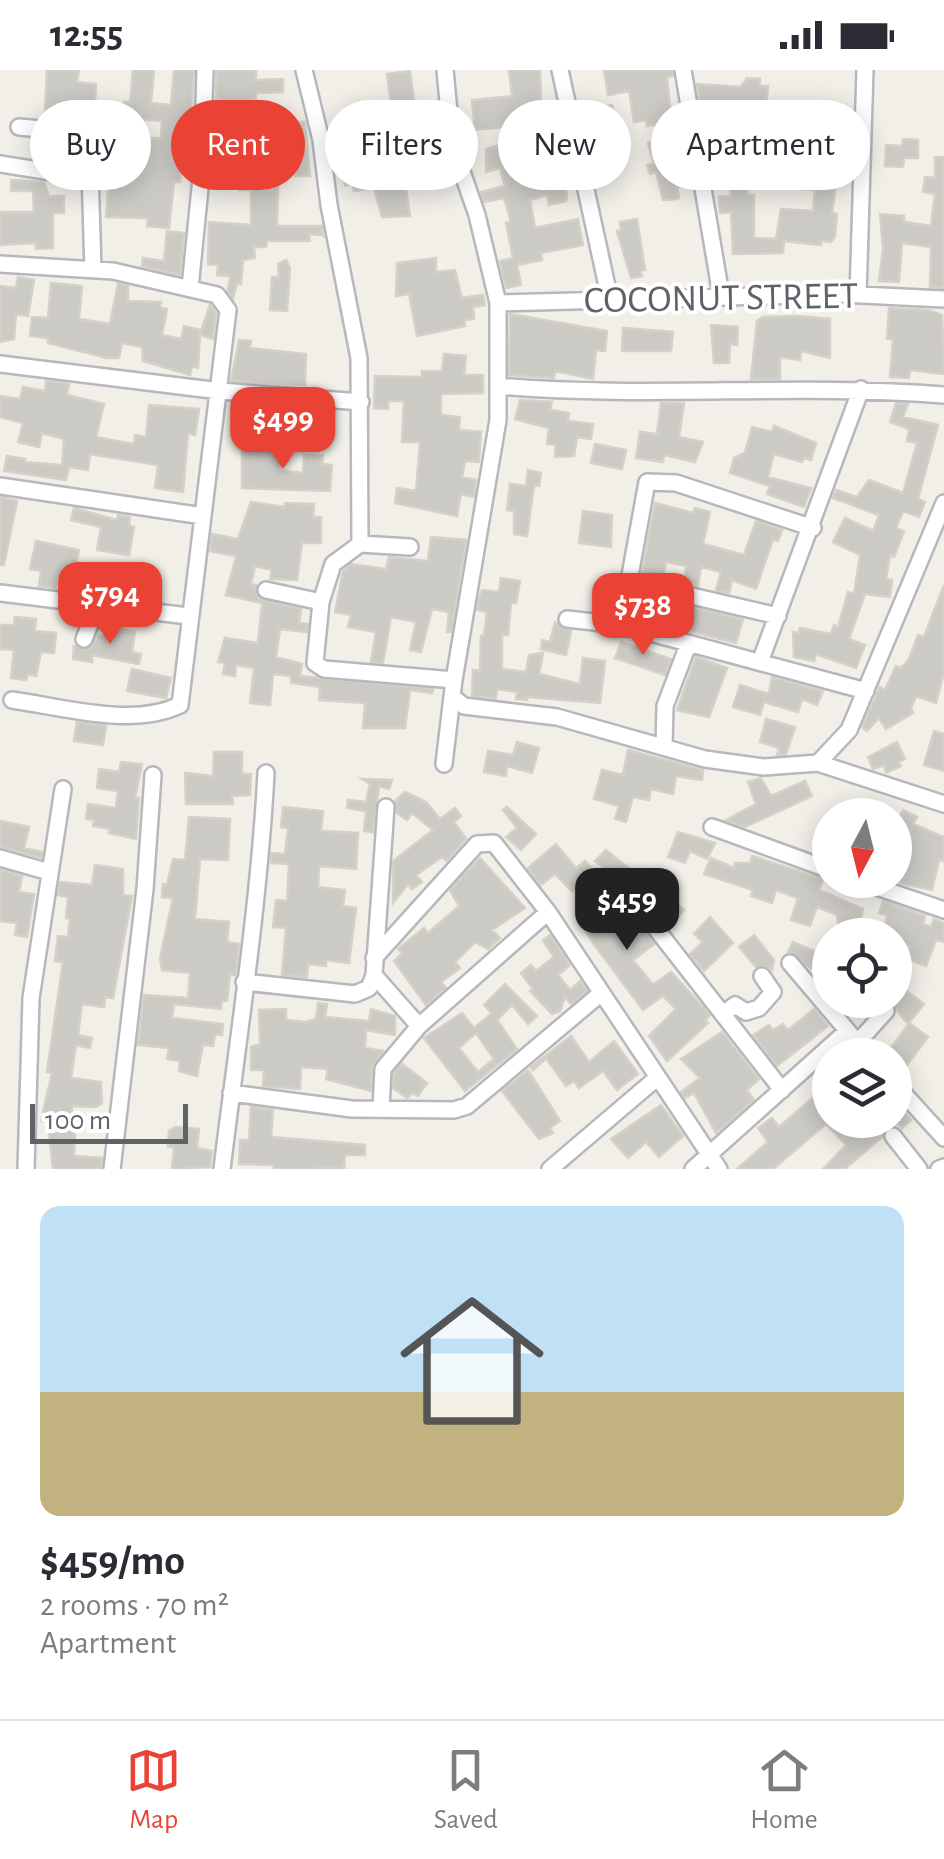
<!DOCTYPE html>
<meta charset="utf-8">
<style>
:root{--surface:#fff;--page:#f2f2f3;--text:#2b2b33;--muted:#7c7c81;--line:#e1e1e2;--accent:#ea4335}
body{margin:0;font-family:"Alegreya Sans",sans-serif;background:var(--page);color:var(--text);height:100vh;display:flex;flex-direction:column;font-size:38px;white-space:nowrap}
*{box-sizing:border-box;margin:0}
p{font-size:32px;color:var(--muted)}
.icon{flex:none;width:55px;height:55px;fill:none;stroke:currentColor;stroke-width:2;stroke-linecap:round;stroke-linejoin:round}
.map{position:relative;height:1099px;overflow:hidden}
.side{display:flex;flex-direction:column;background:var(--surface);flex:1}
.side>*{flex:none}
.hud{position:absolute;left:30px;top:30px;width:885px;height:90px;display:flex;gap:20px}
.needle{width:65px;rotate:187deg}
.controls{position:absolute;left:812px;top:728px;display:grid;gap:20px}
.controls a{display:grid;place-items:center;width:100px;height:100px;border-radius:50%;background:var(--surface);box-shadow:0 5px 25px #0003;font-size:50px}
.scale{position:absolute;left:30px;bottom:25px;width:158px;box-sizing:border-box;padding-left:10px;border:5px solid #5f6368;border-top:0;font-size:28px;line-height:35px;white-space:nowrap;color:#5f6368;-webkit-text-stroke:8px #fff;paint-order:stroke}
.price{position:absolute;translate:-50% -85px;padding:0 22px;border-radius:20px;background:var(--accent);color:#fff;font-size:32px;line-height:65px;filter:drop-shadow(0 2px 5px #0008)}
.price::after{content:'';position:absolute;left:50%;top:60px;width:30px;height:22px;margin-left:-15px;background:inherit;clip-path:polygon(0 0,100% 0,50% 100%)}
.price.selected{background:#222;color:#fff}
ul{padding:0;list-style:none}
li{display:grid;align-content:center;gap:20px;height:530px;padding:0 40px}
li span{display:grid;place-items:center;height:310px;border-radius:20px;color:#555}
li>.icon{margin-inline-start:auto}
span .icon{width:180px;height:180px;fill:#fffc;stroke-width:1}
li b{font-size:42px}
.pill{padding:0 35px;border-radius:45px;background:var(--surface);box-shadow:0 5px 25px #0003;font-size:35px;line-height:90px}
.pill.selected{background:var(--accent);color:#fff}
.status{display:flex;justify-content:space-between;align-items:center;height:70px;padding:0 50px;background:var(--surface);direction:ltr}
.status svg{height:28px;fill:currentColor}
.tab-bar{display:flex;justify-content:space-around;align-items:center;height:140px;border-top:2px solid var(--line);background:var(--surface);font-size:28px;color:var(--muted)}
.tab-bar a{display:grid;justify-items:center;gap:5px}
.tab-bar .selected{color:var(--accent)}
.map>svg:first-child{display:block}
.building{fill:#cccac5;stroke:#d6d1c6;stroke-width:2.5;fill-rule:evenodd}
.lines{fill:none;stroke-linecap:round;stroke-linejoin:round}
.minor-casing{stroke:#b5b8bc;stroke-width:20}
.minor{stroke:#fff;stroke-width:15}
.labels{text-anchor:middle;dominant-baseline:central;stroke-width:8;stroke-linejoin:round;paint-order:stroke}
.street-label{font-size:38px;fill:#5f6368;stroke:#fff}
</style>
<div class="status"><b>12:55</b><svg viewBox="0 0 49 12"><path d="M0 12V9h3v3zM5 12V6h3v6zM10 12V3h3v9zM15 12V0h3v12zM26 1h20v11H26zM47 4h2v5h-2z"/></svg></div>
<div class="map">
<svg width="944" height="1099" viewBox="0 0 944 1099">
<rect width="100%" height="100%" fill="#f1efe8"/>
<path class="building" d="M47,0H79L77,12L96,14L95,32L123,36L124,32H130L133,0H154L151,33L171,35L174,0H194L189,71L183,70L180,112H174L169,158L147,156L148,148L106,147L110,91L116,92V83L145,84V68H161L162,51L118,48V54L93,51V55L77,51L78,45L45,40Z
M216,0H256V10L283,9V22L256,23L255,51L305,52L310,106H295V80L279,79L277,156H322L323,165L320,161V165L309,164L310,171H267L266,177H254L255,188L243,190L241,214L237,213L233,228L228,221L230,206L217,205L218,195L208,194L209,152L251,155V120H239V108H227L226,75H217Z
M509,0H540L542,54L475,60L472,30L512,26Z
M604,0H672L673,6L667,7L671,46L655,55L647,56L646,50L634,52L629,21L608,25Z
M410,1L415,39L392,42L387,4Z
M747,8L760,9V16H768L766,42L820,44L821,33L841,34V44H836L842,46L836,48L835,55L825,51L799,52V61H786V68L737,64V82H720V72L707,73L697,14L741,17Z
M612,35L624,76L619,77L622,89L603,94L597,70L607,67L595,38Z
M382,41L386,82L392,81V86L417,84L419,109L405,111L410,146L382,147L374,118L354,121L353,114L345,115L340,64L354,62L353,44Z
M543,64L544,77L554,75L567,124L566,131L549,135L547,125L530,130L535,158L578,149L583,175L541,183L542,190L517,195L521,215L506,218L500,191L513,188L506,153L511,152L504,128L484,132L481,122L505,116L500,98L486,102V79L517,70L525,114L543,109L533,66Z
M667,65L681,116L677,117L679,128L670,130H663L656,102L650,104L647,95L654,93L648,73Z
M903,69L918,70V88H904L903,97L885,96L886,75L902,76Z
M826,72L837,75L836,85H840L832,143L837,144L835,167L831,172L821,171V175L784,171L783,183L733,184L731,142L720,143L719,127L731,126L729,105L746,106L748,125H754V168L776,169L781,139L813,141L815,120L802,119L803,107L808,99L817,100L819,75Z
M935,87H944V218L930,217L931,177L902,173L899,212L879,211L883,178L880,144L904,146V152L931,156L935,124L923,122L925,107L935,108Z
M11,110L44,112L49,126H64V143H53V178L36,179V173L0,175V142H34L33,121H11Z
M637,149L645,200H640L642,206L631,208L617,161L621,160L620,152Z
M167,161L184,163L180,205L142,196L143,188L164,191Z
M436,188V202L455,200L462,228L483,225L485,235L473,237L474,249L465,250V256L417,266L409,224L396,226L397,193Z
M286,190L290,198L287,241L270,240L272,207H279L278,194Z
M18,207L34,210L28,246L16,244L14,269L0,272V216L16,218Z
M51,213L82,216L79,249L110,254L118,214L128,216V231L161,232L160,238L167,239L162,265L181,269L184,256L200,260V264L210,235L216,243L213,269L200,265L198,298L192,296L190,305L143,291L142,277L122,273L119,288H107L48,273V268L30,266L32,247L48,248Z
M889,238L929,240L942,245L944,304L910,300L909,308L890,307L893,269H887Z
M510,244L607,261L605,281L596,280L593,309L555,301L554,308L509,305Z
M797,246L830,249V288L801,281L800,290L780,287V309H751L757,251L763,247Z
M711,255L738,257L737,275L730,274L729,293H714Z
M623,258L673,262L671,281H622Z
M239,270L251,271L250,278L306,284L305,315L231,311Z
M444,284L466,286L464,305H483V323L441,324V345L460,347L459,360L481,362L479,392L465,391L462,407L476,410L474,427L461,424L457,446L395,433L397,418L416,421L420,372H402L404,331H388V339L374,338L375,306L422,307V301H442Z
M46,311L69,314L67,325L104,334L96,367L111,370L134,374L135,365L146,367L149,335L199,339L195,365L188,364L183,422L155,418L158,395L90,384L88,400L69,397L66,410L4,401L7,386L25,389L24,392L62,395L64,369L42,363L39,377L18,372L23,353L0,347V326L20,329L23,317L45,321Z
M520,330L552,332L550,340L569,343L568,351L593,354L591,369L577,367L574,386L555,387L556,375L547,374L549,358L515,349Z
M661,333H684L679,367L703,372L695,392L664,385L663,392L636,388L640,362L657,364Z
M896,333L908,334L903,347L938,355L918,429L925,432L919,447L903,441L896,458L904,461L894,487L890,485L886,509L892,510L890,527L865,524L849,569L865,575L856,598L816,584L814,591L794,587L793,562L799,563L800,558L831,564L834,555L838,557L848,522L854,524L860,485L833,472L845,448L873,461L879,445L833,428L836,420L857,427L869,410L903,423L917,373L907,371L909,359L890,352Z
M246,336L285,338L284,363L245,362Z
M774,356L816,373L811,390L804,388L802,392L774,384L768,407L811,418L804,437L767,424L770,416L730,403L734,388L745,383L752,357L772,362Z
M595,374L626,380L622,399L591,393Z
M242,378H280V400L303,403L304,385L323,386L322,394L332,395L330,421L242,418Z
M528,400L541,403L539,416L534,415L527,466L514,464V441L507,440L510,414L526,416Z
M0,427L17,431L4,495H0Z
M251,432L285,437V433L314,434L313,447H321V473H302L297,510L270,509L272,500L255,496L251,514L256,515L258,528L301,539L299,553L308,554L307,562L280,559L276,587L302,594L300,606L433,619L432,623L410,620L405,658H363L365,633L319,630L320,617L291,613V606L273,604L270,635L250,633L254,598L236,595L235,606L223,604L225,593L218,592L225,568L258,573L262,533L226,525L236,486L210,481L212,464L238,469Z
M655,433L693,443L695,438L710,442L703,474L744,485L756,451L782,460L778,471L773,469L756,519L732,510L729,523L716,520L721,502L701,497L698,516L684,513L686,496L666,492L663,508L642,503Z
M74,438L117,450L118,445L130,447L129,456L134,457L129,485L97,480L101,457L71,450Z
M583,441L612,445L611,477L579,473Z
M431,467L466,470L451,562H447L449,542L432,539L421,582L410,580L416,552L391,547L383,593L371,592L376,562L348,557L351,545L335,542L343,501L351,494L386,499L389,487L428,491Z
M36,471L79,480L73,508L57,505L55,518L39,516L41,501L30,499Z
M128,494L157,500L148,526L133,523L136,506L126,504Z
M501,508L520,511L516,533H511L508,565H502V599L526,602L529,585L543,583L539,604L580,614L583,588L605,591L600,633L527,627V630L516,629L517,622L497,619L496,628L472,626L473,600L480,601L481,566H484L487,542L477,540L479,528L482,520L499,522Z
M944,515V602L936,633L916,626L911,638L913,643L886,659L879,648L867,661L862,657L880,617L885,620L896,596L901,598L909,589L918,565L924,567Z
M657,529L743,549L736,573L666,555L668,545L655,542Z
M15,547L36,549L35,561L56,563L54,583L41,582L36,606L28,604L26,610L11,608L14,580L0,579V555H14Z
M555,552L571,561L566,585L541,579L542,570L550,572Z
M108,557L135,562L132,582L141,584L139,594L92,585V592L73,589L74,576L90,578L98,565L106,567Z
M621,572L671,589L665,605L615,588Z
M696,587L727,598L709,647L677,640Z
M132,599L171,608L166,628L127,621Z
M772,607L823,621L817,635L802,629L798,642L764,632L760,645L733,637L740,615L769,624Z
M766,649L795,657L786,684L777,685L779,678L760,672Z
M77,652L106,656L103,675L74,671Z
M934,661L944,664V701L924,695Z
M517,672L539,678L532,703L507,696L506,706L484,702L488,681L513,685Z
M897,672L905,689L899,692L901,696L886,703L884,695L873,699L868,687Z
M628,680L703,700L702,710L676,706L673,724L651,719L649,730L633,727L626,752L615,749L619,736L594,729L602,700L623,705Z
M214,682H242V704H251L250,725L232,726L233,734H186L185,703L213,706Z
M121,692L142,694L135,728H139L136,769L109,763L110,759L93,756L94,750L86,749L88,734L116,738L118,721L97,718L99,699L119,702Z
M761,708L771,726L805,711L812,726L745,757L726,750L756,734L748,712Z
M362,709L392,710L389,719L379,716L373,762L364,761L366,741L347,738L348,730L366,732L370,714Z
M405,722L426,732L440,749L455,738L461,746L454,752L466,769L446,791L442,787L416,805L422,812L412,819L408,814L393,833V791L433,760L412,743L407,750L397,743L395,731Z
M283,737L323,741L321,761L358,763L356,799L319,796L318,817L345,820L343,836L356,838L349,893L326,890V896L308,894L307,907L282,905L286,858L273,857L276,830L287,831L289,794L271,793V783L285,784L288,758L281,757Z
M507,737L536,764L521,780L506,767L517,758L503,740Z
M903,740L917,747L913,754L944,767V791L939,790L932,820L900,813L907,786L895,780V756Z
M189,747L230,749L228,790L200,789L195,849L229,852L227,872L239,874L236,905H230L227,931H222L221,939L174,934L172,948L223,954L222,965L215,964L213,976L203,975L197,1006L179,1001L180,991L167,989L169,978L138,975L144,925L188,928L190,903L162,900L160,888L173,828L162,827L163,814L167,815L173,789L185,790Z
M0,751L29,757L24,778L42,782L41,788L1,777Z
M678,762L715,773L707,789L690,781L685,793L668,787Z
M556,774L576,798L585,791L626,838L618,844L635,867L643,860L654,874L633,890L651,912L654,914L671,902L710,945L705,950L708,953L667,991L649,966L676,939L663,926L643,940L593,873L578,848L600,830L596,822L586,809L572,821L555,804L541,815L528,798Z
M606,780L656,820L662,813L672,820L668,826L684,840L669,857L630,807L616,806L595,791Z
M752,786L823,809L819,820L863,839L858,865L839,863L837,845L817,837L810,856L791,850L798,828L776,820L772,833L751,826L753,820L704,804L711,788L734,798L735,793H750Z
M480,788L525,838L492,860L500,868L488,879L475,872L455,892L460,898L441,912L446,918L426,935L394,891L402,884L398,879L424,858L428,863L459,836L450,820Z
M95,795L123,799V825L132,826L113,928L105,927L104,937L82,934L78,965L92,968L90,978L76,975L71,1008L101,1012L102,1033L96,1037L72,1036L71,1059L75,1060L74,1086L102,1088L101,1099H53L48,1052L41,1051L52,1003L47,1002L63,892L55,891L58,866L68,867L70,849L66,848L68,827L58,825L60,812L92,815Z
M0,800L22,806L19,822L34,824L27,867L15,865L17,853L0,851Z
M883,831L925,846L923,854L931,857L934,849L944,853V872L936,870L926,896L906,888L910,877L896,873L898,865H883L887,845L879,843Z
M710,847L733,873L704,901L690,884L703,872L694,864Z
M550,865L570,895L558,905L570,920L580,911L587,921L571,934L565,927L560,941L552,944L530,921L533,919L521,903L531,895L536,901L554,887L543,870Z
M754,865L774,890L772,900L766,896L756,897L739,877Z
M793,872L830,888V911L788,882Z
M895,912L924,934L908,954L888,930H895Z
M505,914L537,946L528,954L512,935L497,950L517,979L465,1021L424,968L462,943L474,958L492,943L484,935ZM476,963L494,989L478,1002L459,978Z
M318,933L327,934L325,947L369,951L371,939L395,946V965L366,960L365,978L383,981L372,997L371,1021L326,1009L328,999L301,997L300,1019L263,1016L264,1000H251V977L260,974L259,940L286,939V950L305,952L316,949Z
M814,939L828,956L777,996L753,965L769,955L773,960L783,954L788,960Z
M909,953L928,967L907,995L888,982Z
M722,962L759,1009L747,1020L754,1030L716,1063L694,1023L685,1028L681,1022L700,1008L681,989Z
M571,966L589,992L614,971L638,1004L617,1020L603,1001L579,1018L574,1011L566,1016L546,988L533,1000L531,997Z
M402,994L427,1013L418,1026L413,1023L407,1028L393,1018L394,1003Z
M528,1000L560,1051L550,1058L553,1063L539,1069L502,1021Z
M816,1025L830,1039V1050H895V1031L911,1050L902,1058L898,1054L887,1057L882,1067L845,1099H823L846,1075L826,1054L773,1099H737L768,1072L758,1058L772,1048L779,1057Z
M661,1035L683,1066L659,1087L646,1072L628,1088L611,1069Z
M251,1037L273,1040L271,1067L365,1075V1085H345L344,1098L274,1099V1095L239,1094L240,1070H249Z
M175,1057L199,1059L197,1078L212,1081L210,1097L172,1099L174,1077H168L169,1061Z"/>
<g class="lines">
<g class="minor-casing">
<path id="minor" d="M304,0L321,70L329,135L359,288L360,474L333,494L321,532L315,593L324,599L454,610
M560,0L610,230
M683,0L721,225
M19,57L85,63L89,68L93,200
M699,93L797,97
M0,94L89,108
M0,194L113,201L217,225L228,240L180,635C132,658 63,637 12,630
M190,218L202,98L205,0
M858,225L865,0
M498,233L841,224L944,229
M0,294L220,321L361,332
M498,316C647,329 796,313 944,325
M0,416L203,446
M360,474L410,477
M627,511L778,546
M266,520L321,532
M0,523L188,546
M567,549L621,555L866,621
M621,555L647,412L676,413L813,458
M84,569L93,547L112,538
M760,592L861,319
M455,629L464,636L557,647L705,689L764,697L818,693L944,734
M664,676L665,636L688,575
M818,693L849,660L944,433
M444,694L454,610L498,350V233L477,145L452,73L445,0
M386,737L374,905L419,956
M712,757L830,800
M0,788L49,802
M856,810L944,840
M622,815L782,1020
M374,888L477,774L494,773L548,842L719,1099
M790,893L868,985
M244,912L355,924L369,918L374,905
M723,944L735,935L746,942L759,938L773,922L762,906
M857,973L886,941
M895,1014L944,1068
M231,1023L352,1039L454,1040L467,1036L599,925
M381,1039L383,999L419,956L548,842
M893,1066L919,1099
M26,1099L31,928L63,719
M112,1099L145,819L153,705
M222,1099C238,967 259,836 266,703
M550,1099L658,1007
M693,1099L846,962
M939,1099L944,1097"/>
</g>
<use href="#minor" class="minor"/>
</g>
<g class="labels">
<g class="street-label">
<text transform="translate(721 229) rotate(-1)">COCONUT STREET</text>
</g>
</g>
</svg>
<div class="controls">
<a><svg class="needle" viewBox="-14 -14 28 28"><path d="M0-13l5 13h-10z" fill="#e53935"/><path d="M0 13l5-13h-10z" fill="#7c7c81"/></svg></a>
<a><svg class="icon" aria-label="locate" viewBox="0 0 24 24"><circle cx="12" cy="12" r="6"/><path d="M12 2v4M12 18v4M2 12h4M18 12h4"/></svg></a>
<a><svg class="icon" aria-label="layers" viewBox="0 0 24 24"><path d="M12 4l9 5-9 5-9-5zM3 14l9 5 9-5"/></svg></a>
</div>
<div class="scale">100 m</div>
<b class="price" style="left:283px;top:402px">$499</b>
<b class="price" style="left:110px;top:577px">$794</b>
<b class="price" style="left:643px;top:588px">$738</b>
<b class="price selected" style="left:627px;top:883px">$459</b>
<div class="hud">
<a class="pill">Buy</a>
<a class="pill selected">Rent</a>
<a class="pill">Filters</a>
<a class="pill">New</a>
<a class="pill">Apartment</a>
</div>
</div>
<section class="side">
<ul>
<li><span style="background:linear-gradient(#bfe0f5 60%,#c2b280 0)"><svg class="icon" aria-label="home" viewBox="0 0 24 24"><path d="M3 11l9-7 9 7M6 9v11h12V9"/></svg></span><div><b>$459/mo</b><p>2 rooms · 70 m²</p><p>Apartment</p></div></li>
</ul>
</section>
<nav class="tab-bar">
<a class="selected"><svg class="icon" aria-label="map" viewBox="0 0 24 24"><path d="M3 6l6-2 6 2 6-2v14l-6 2-6-2-6 2zM9 4v14M15 6v14"/></svg>Map</a>
<a><svg class="icon" aria-label="saved" viewBox="0 0 24 24"><path d="M7 4h10v16l-5-4-5 4z"/></svg>Saved</a>
<a><svg class="icon" aria-label="home" viewBox="0 0 24 24"><path d="M3 11l9-7 9 7M6 9v11h12V9"/></svg>Home</a>
</nav>
